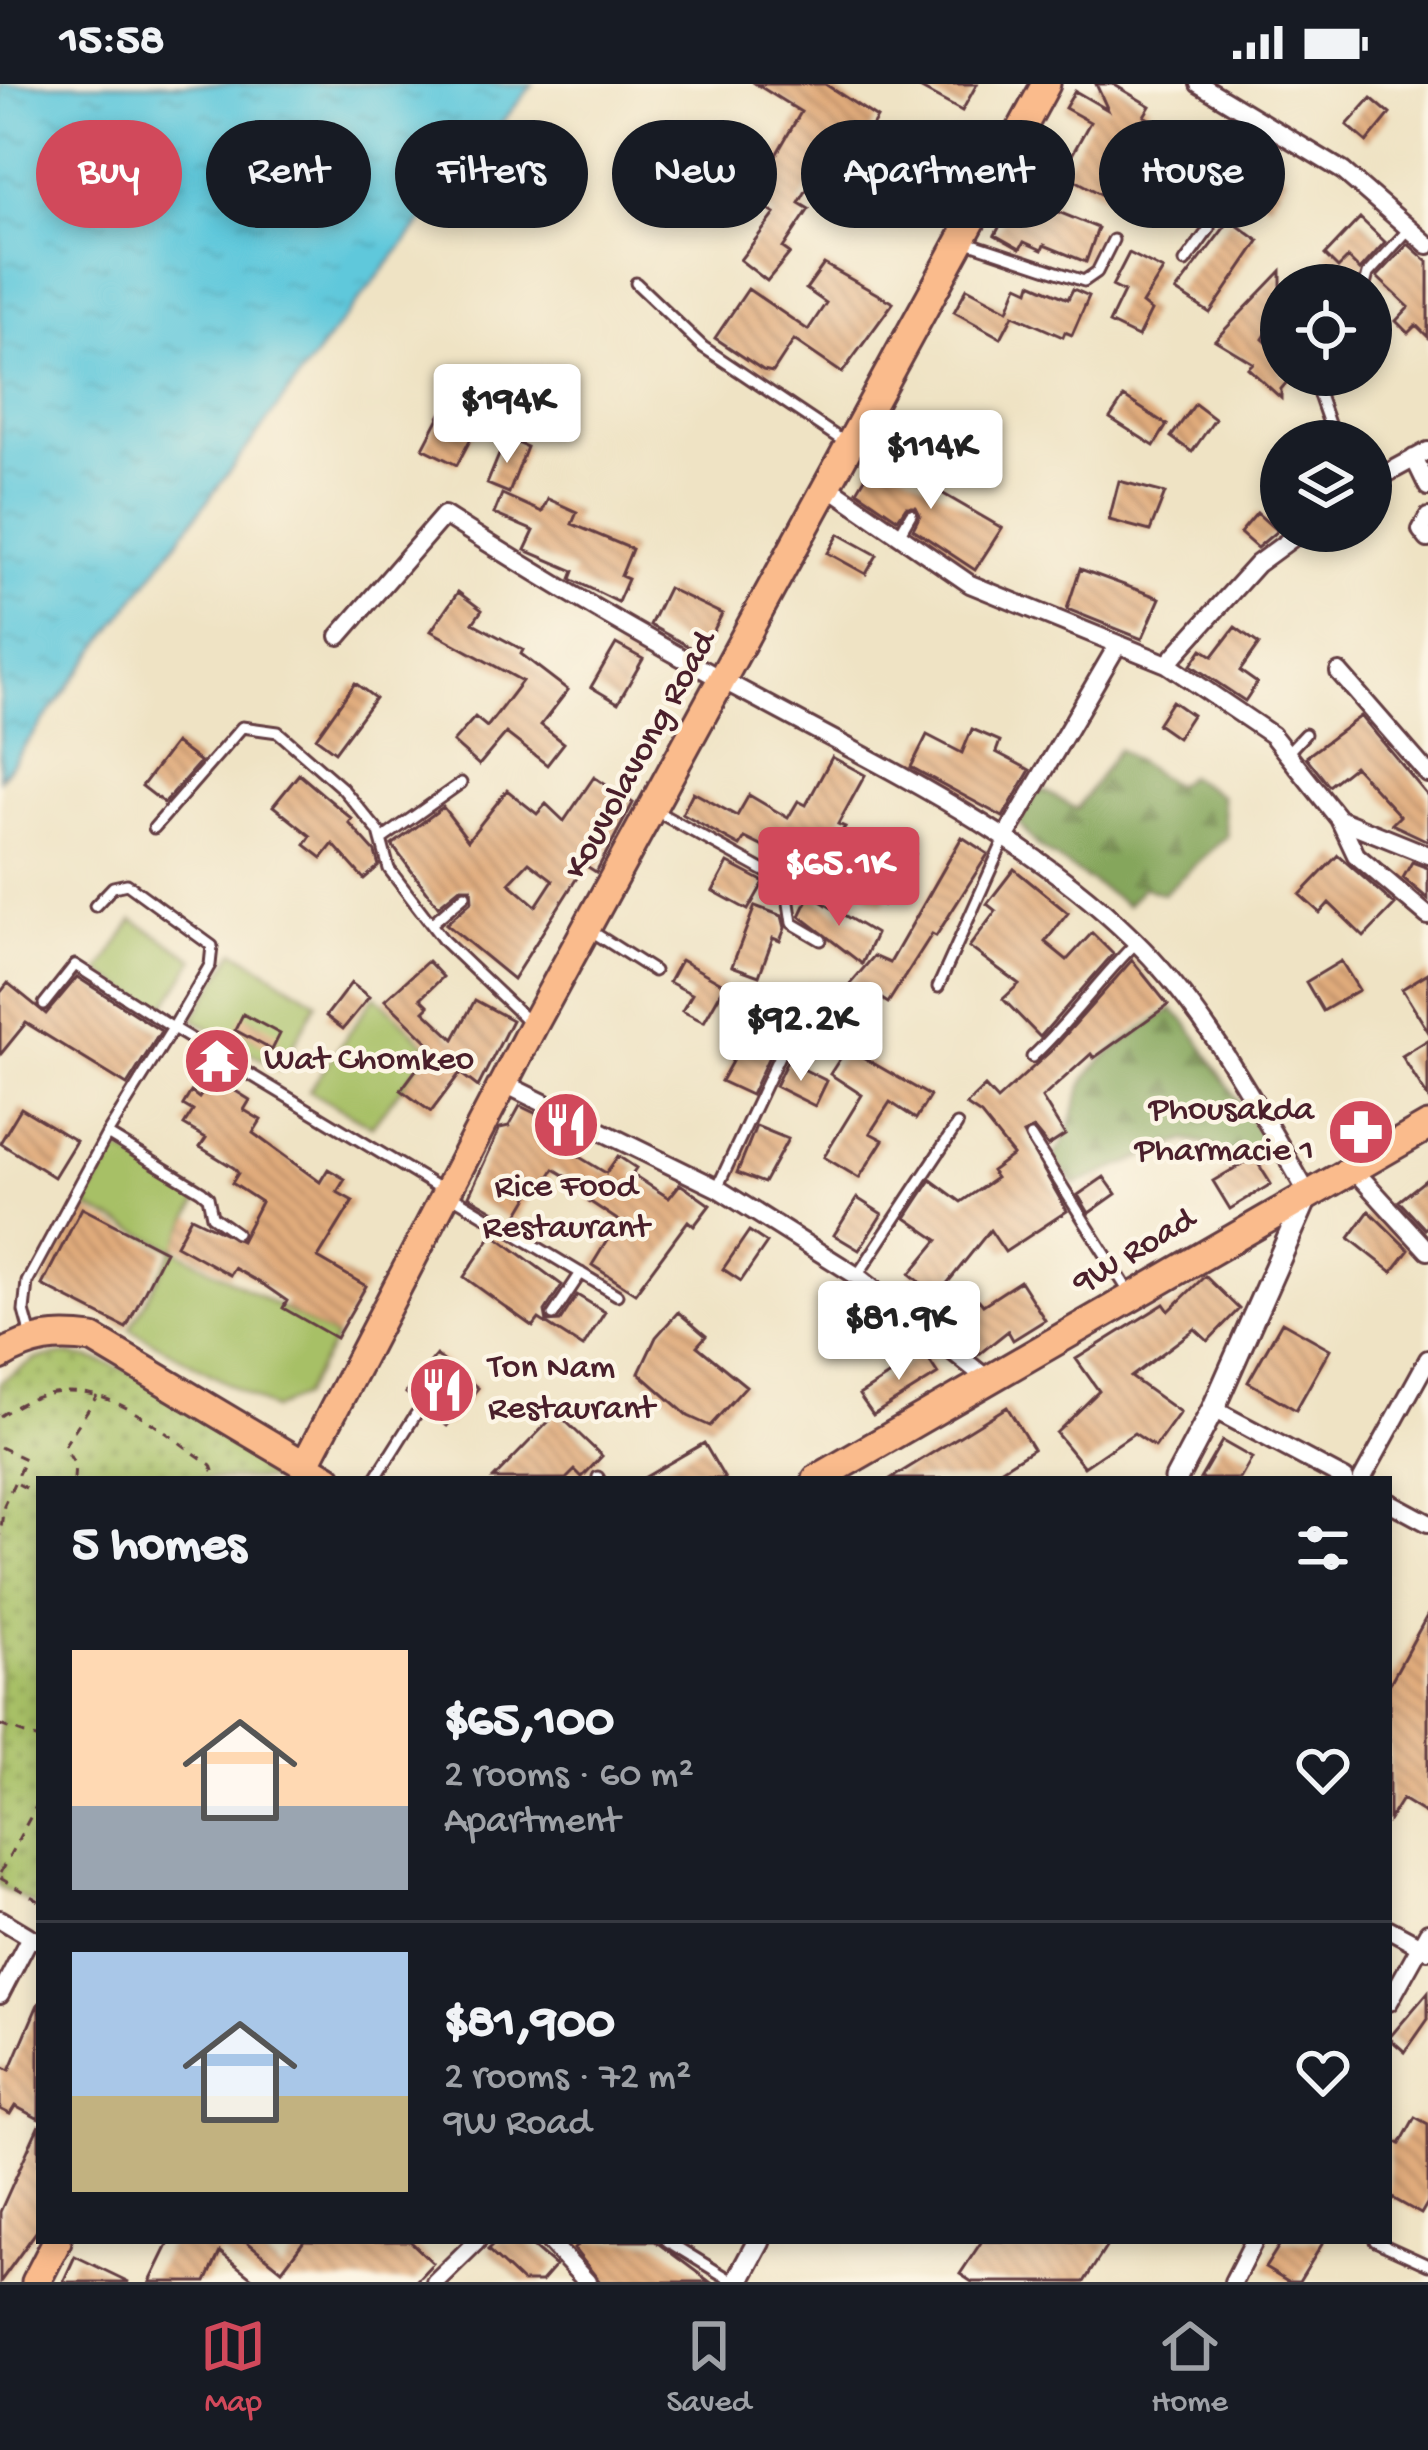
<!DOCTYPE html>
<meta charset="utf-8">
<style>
:root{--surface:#171b24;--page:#242831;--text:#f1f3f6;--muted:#9ea1a6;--line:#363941;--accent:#d1495b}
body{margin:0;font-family:"Gochi Hand",sans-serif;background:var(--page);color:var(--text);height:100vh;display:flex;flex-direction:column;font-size:45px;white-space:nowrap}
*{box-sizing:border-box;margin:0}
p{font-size:39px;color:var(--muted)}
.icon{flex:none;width:66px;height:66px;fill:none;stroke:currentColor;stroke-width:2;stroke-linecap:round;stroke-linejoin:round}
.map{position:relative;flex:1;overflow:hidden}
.sheet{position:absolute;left:36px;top:1392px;width:1356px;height:768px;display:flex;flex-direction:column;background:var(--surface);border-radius:0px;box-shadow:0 6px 18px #0003}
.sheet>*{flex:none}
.guide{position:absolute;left:36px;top:36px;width:1356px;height:108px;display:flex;gap:24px}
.buttons{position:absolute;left:1260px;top:180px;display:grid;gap:24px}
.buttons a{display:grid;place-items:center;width:132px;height:132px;border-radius:50%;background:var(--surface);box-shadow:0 6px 18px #0003;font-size:60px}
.price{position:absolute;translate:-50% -102px;padding:0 27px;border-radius:12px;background:#fff;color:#222;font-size:39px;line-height:78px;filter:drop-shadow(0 3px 6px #0008)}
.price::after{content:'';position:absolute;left:50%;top:72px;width:36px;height:27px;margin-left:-18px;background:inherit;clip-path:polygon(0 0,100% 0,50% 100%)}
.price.active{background:var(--accent);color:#fff}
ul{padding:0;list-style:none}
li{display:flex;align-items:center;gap:36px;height:300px;padding:0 36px}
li+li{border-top:3px solid var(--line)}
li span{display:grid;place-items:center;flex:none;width:336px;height:240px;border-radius:0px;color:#555}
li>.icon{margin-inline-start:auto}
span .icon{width:144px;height:144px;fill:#fffc;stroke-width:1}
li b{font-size:51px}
h2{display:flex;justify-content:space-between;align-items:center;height:144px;padding:0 36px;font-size:51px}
.pill{padding:0 42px;border-radius:54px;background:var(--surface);box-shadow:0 6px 18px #0003;font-size:42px;line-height:108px}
.pill.active{background:var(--accent);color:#fff}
.status{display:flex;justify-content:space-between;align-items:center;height:84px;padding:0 60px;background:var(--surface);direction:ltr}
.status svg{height:33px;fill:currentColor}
.menu{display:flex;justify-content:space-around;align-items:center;height:168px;border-top:3px solid var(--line);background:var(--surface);font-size:33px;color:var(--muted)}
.menu a{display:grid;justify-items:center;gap:6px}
.menu .active{color:var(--accent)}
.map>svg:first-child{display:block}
.grass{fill:#a7c066;stroke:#787048;stroke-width:3}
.forest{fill:url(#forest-firs);stroke:#686243;stroke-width:3}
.park{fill:url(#park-dots);stroke:#787048;stroke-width:3}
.water{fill:url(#water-ripples);stroke:#547483;stroke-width:3}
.building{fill:url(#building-back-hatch);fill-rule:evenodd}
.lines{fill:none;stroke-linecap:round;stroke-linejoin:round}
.service-casing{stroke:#633c42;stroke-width:15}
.minor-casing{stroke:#633c42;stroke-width:22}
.tertiary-casing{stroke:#633c42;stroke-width:27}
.primary-casing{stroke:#633c42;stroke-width:33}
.path{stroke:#633c42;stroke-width:3;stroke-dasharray:9 9;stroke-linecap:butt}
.service{stroke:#fff;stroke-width:9}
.minor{stroke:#fff;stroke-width:16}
.tertiary{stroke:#fff;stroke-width:21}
.primary{stroke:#fabb8c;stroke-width:27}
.labels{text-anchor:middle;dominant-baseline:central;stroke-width:9;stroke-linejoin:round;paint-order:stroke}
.street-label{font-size:36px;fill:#4a1f2b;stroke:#fcf5e5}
.poi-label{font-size:36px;fill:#4a1f2b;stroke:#fcf5e5;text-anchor:start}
</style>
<div class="status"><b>15:58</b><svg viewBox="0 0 49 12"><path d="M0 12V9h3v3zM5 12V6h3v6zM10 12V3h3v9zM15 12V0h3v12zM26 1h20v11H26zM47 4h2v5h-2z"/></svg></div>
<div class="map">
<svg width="1428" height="2198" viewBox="0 0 1428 2198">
<defs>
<pattern id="forest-firs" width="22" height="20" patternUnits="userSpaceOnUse" patternTransform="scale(3)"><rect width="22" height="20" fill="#85a65b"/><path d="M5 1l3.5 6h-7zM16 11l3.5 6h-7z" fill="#6f874b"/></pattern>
<pattern id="park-dots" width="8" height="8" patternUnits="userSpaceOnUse" patternTransform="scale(3)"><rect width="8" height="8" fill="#a7c066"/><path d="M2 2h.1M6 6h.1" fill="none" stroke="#8a9b54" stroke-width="1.8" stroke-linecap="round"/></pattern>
<pattern id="water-ripples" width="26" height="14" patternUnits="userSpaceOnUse" patternTransform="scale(3)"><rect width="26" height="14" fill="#5fc8db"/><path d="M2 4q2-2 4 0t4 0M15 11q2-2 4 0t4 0" fill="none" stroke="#54abbc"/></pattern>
<pattern id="building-back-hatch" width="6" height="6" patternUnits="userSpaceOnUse" patternTransform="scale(3)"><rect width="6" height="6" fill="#e0ab7c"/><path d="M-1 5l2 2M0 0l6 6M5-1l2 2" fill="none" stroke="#b88b66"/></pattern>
</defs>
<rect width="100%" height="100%" fill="#fcf5e5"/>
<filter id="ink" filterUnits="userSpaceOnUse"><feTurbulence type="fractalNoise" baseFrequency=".00833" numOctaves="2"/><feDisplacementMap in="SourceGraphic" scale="24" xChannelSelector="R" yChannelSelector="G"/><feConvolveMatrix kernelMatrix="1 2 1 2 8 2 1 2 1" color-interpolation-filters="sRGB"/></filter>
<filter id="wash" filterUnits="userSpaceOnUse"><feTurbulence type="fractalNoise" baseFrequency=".004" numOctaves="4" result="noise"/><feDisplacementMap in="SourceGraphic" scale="48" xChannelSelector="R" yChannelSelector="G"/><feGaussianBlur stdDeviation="2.7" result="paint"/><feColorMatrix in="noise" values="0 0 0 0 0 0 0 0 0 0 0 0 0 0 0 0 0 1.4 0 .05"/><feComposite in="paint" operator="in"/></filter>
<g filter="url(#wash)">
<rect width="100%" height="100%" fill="#efe3c4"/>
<path class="grass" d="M133,836L195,875L162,927L100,888Z
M235,867L317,918L280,986L193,935Z
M375,911L431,965L372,1042L309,1007Z
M123,1068L200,1112L175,1165L336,1254L302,1312L273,1325L130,1245L174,1165L84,1122L115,1069Z"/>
<path class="forest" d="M1118,665L1174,702L1188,692L1221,712L1227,752L1163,810L1143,803L1127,821L1037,762L1019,739L1039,704L1077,725Z
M1172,925L1188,940L1266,1060L1225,1083L1214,1062L1186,1056L1074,1101L1053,1074C1070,1051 1072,1031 1081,1005C1093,972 1145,945 1172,925Z"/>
<path class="park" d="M65,1270C152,1280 229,1349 301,1395H39V1824L0,1802V1298L36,1275Z"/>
<path class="water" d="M0,0H533L335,246L0,695Z
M856 120a20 20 0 1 1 40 0a20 20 0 1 1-40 0Z"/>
<g id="blocks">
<path class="building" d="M756,0H825L877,34L858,65L838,52L799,119L809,125L783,164L790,169L767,197L740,176L775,130L742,109L755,90L762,95L801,28Z
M912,0H977L962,27Z
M1096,0H1113L1150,22L1144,32L1196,63L1206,48L1231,65L1202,110L1197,132L1159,108L1143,133L1062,89L1090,38L1065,24L1075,7L1108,26Z
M1371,14L1390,30L1367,58L1347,41Z
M1257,73L1287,92L1269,121L1232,98L1246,75L1253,79Z
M1043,109L1056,116L1051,125L1098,144L1086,178L1044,161L1042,166L1024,158L1020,165L995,151L1014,116L1033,126Z
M1360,134L1385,158L1360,186L1348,174L1338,184L1325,171Z
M1230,136L1259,157L1210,229L1176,207Z
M1408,160L1428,178V253L1416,241L1408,249L1396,237L1409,223L1377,193Z
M1129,169L1163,186L1142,220L1151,227L1138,253L1109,239L1124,208L1112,202Z
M824,180L893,219L842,289L794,256L773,288L763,286L715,254L748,205L808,246L826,219L806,205Z
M1281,187V226L1263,255L1281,272V291H1293L1281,305V314L1248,284L1253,279L1215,256Z
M1031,199L1068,215L1073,205L1089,212L1072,251L1065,248L1063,253L1013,231L1001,254L954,228L967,204L1008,226L1018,201L1029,206Z
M1124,313L1167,341L1154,362L1110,334Z
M446,320L480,337L457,381L423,364Z
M1195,320L1215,335L1192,368L1171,353Z
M506,354L527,363L509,409L487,400Z
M878,372L1002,444L975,486L913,445L920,431L916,423H906L898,435L857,407Z
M1119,397L1165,409L1150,447L1109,436Z
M502,410L542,428L548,415L577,428L572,440L632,465L621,492L628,495L618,518L571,495L574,487L525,466L534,447L494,430Z
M1257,429L1277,447L1257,464L1240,449Z
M839,450L877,471L866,490L828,469Z
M1080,485L1160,514L1142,555L1067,525Z
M668,504L722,530L702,570L650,541Z
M458,508L482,526L473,539L523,566L521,570L568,606L541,641L564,659L547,681L506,649L479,681L453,658L475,633L487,643L522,597L431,547Z
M1235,543L1259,560L1240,587L1257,599L1245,617L1191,581L1202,565L1213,572Z
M616,560L643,575L618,619L591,603Z
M355,599L375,614L335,668L316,654Z
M1172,617L1192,631L1177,654L1157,640Z
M1361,632L1428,712V757L1392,740L1400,732L1354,682L1329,702L1306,673Z
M972,645L1000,657L996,668L1030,686L1003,733L911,683L927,651L962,669Z
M175,659L200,678L164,719L142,702Z
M832,673L865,691L838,740L845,743L819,779L806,771L800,781L745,754L740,762L682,730L693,708L737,732L749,711L788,734L798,717L806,721Z
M299,690L352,735L349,739L375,768L379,782L364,795L333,760L322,774L305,761L311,752L273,722Z
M594,693L633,719L596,788L585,781L513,895L446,840L472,817L471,804H460L438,822L392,761L443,723L468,756L507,706L537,730L546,720L564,737ZM529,778L553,796L536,822L509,799Z
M875,751L915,770L905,791L898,788L883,821L867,813L875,796L858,787Z
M962,753L988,770L936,852L932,850L888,919L868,906L839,939L826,928L874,872L890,879Z
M1338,771L1395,821L1364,853L1329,819L1320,829L1300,811Z
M1412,778L1428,784V815L1403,794Z
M728,779L764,798L748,826L713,807Z
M1014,785L1068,829L1045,858L1067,876L1092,849L1113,870L1040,953L1003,915L1019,900L969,863L996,827L987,820Z
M810,811L876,850L862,880L800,832Z
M755,822L782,832L785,844L780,857L773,854L759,892L732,882Z
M681,876L725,901L704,938L682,927L692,910L669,898Z
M1132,876L1168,921L1094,974L1091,970L1042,1014L1065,1051L1048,1062L1034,1045L1023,1050L1067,1127L1005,1168L990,1146L937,1212L910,1190L938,1156L906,1134L931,1096L961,1118L996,1094L991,1087L1013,1071L981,1031L966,1021L985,1003L997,1016L1053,965Z
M428,877L443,893L421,914L429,922L424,927L454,955L475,916L512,936L478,1003L460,989L431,1028L401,1006L433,963L385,916Z
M1341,877L1359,906L1323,927L1306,898Z
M1428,889V947L1402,905Z
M77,893L161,947L127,1001L26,939L0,971V909L8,899L46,930Z
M351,899L369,913L343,945L326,932Z
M243,930L280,950L272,966L235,946Z
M753,940L779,951L751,1011L721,997Z
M1428,956V1014L1402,972Z
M847,964L930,1012L916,1035L890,1018L870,1049L883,1056L859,1094L824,1073L862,1011L830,990Z
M787,977L827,997L815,1022L775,1002Z
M220,983L232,990L226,1001L250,1016L244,1026L261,1036L253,1049L320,1098L328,1085L345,1095L337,1108L353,1117L318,1174L366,1202L336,1254L283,1224L287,1217L264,1201L234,1184L230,1191L176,1161L191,1133L241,1157L261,1118L232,1099L238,1089L234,1084L200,1063L206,1054L184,1041L193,1027L183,1021L191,1008L199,1014Z
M520,1022L570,1046L561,1062L606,1089L618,1072L636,1084L632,1090L669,1114L680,1100L710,1121L694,1142L688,1137L635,1209L592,1181L619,1137L589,1117L594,1109L554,1085L540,1107L534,1104L514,1138L469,1112L500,1044L509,1042Z
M21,1024L76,1057L54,1093L0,1059Z
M756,1042L788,1055L764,1099L737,1089Z
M1254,1073L1271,1100L1230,1125L1213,1097Z
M1104,1093L1116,1110L1089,1129L1078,1111Z
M1428,1094V1142L1425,1145L1399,1117Z
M857,1114L882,1130L859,1166L834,1151Z
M82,1124L165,1167L126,1244L42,1201Z
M1369,1127L1409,1166L1392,1188L1349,1154Z
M749,1147L767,1159L741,1197L723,1185Z
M493,1150L562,1201L545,1227L547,1238L560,1237L577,1211L605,1228L583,1263L539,1235L533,1243L464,1193Z
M1205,1192L1239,1225L1208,1257L1195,1245L1131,1293L1180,1328L1155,1363L1134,1349L1084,1383L1056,1349L1099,1307L1076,1275L1164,1220L1169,1227Z
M1020,1197L1045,1236L1013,1256L1008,1247L978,1271L951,1239L979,1216L983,1221Z
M846,1207L904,1253L889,1270L856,1245L845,1260L826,1234Z
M678,1228L706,1252L697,1262L746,1302L710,1342L688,1332L639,1289L656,1253Z
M1282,1238L1330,1265L1296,1326L1248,1298Z
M921,1264L938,1290L873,1331L859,1311L904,1282Z
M436,1271L478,1304L447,1342L406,1309Z
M1007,1323L1033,1365L986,1395H890Z
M557,1329L602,1372L582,1393L575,1386L566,1395H493Z
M1222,1357L1252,1374L1240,1395H1200Z
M704,1359L725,1395H642Z
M1428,1530V1731L1402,1715L1389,1736V1601Z
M1428,1908V1935L1405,1968L1389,1954Z
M39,1918V2035L15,2022L10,2030L0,2025V1981L10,1986Z
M1415,2033L1428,2040V2118L1421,2130L1389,2112V2054L1400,2060Z
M39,2041V2144L0,2198V2128Z
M170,2157H246L282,2186L304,2157H410L433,2179L415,2198H257L220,2168L206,2198H150Z
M497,2157H526L555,2182L541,2198H522L488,2166Z
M581,2157H655L710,2198H600L574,2165Z
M982,2157H1110L1084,2198H972L960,2190Z
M1282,2157H1324L1299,2198H1288L1265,2184Z
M75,2172L129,2198H63Z"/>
</g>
</g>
<g filter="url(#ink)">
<use href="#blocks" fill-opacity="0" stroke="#633c42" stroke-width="3"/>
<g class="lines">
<g class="service-casing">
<path id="service" d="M967,158L1084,197L1097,188L1113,156
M1185,178L1209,145L1210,115L1261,35
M636,199L703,263L846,359
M1365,201L1368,190L1410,144
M1312,291L1335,357
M900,449L911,430
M1288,668L1305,650
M654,726L786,799L792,839L821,856
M154,744L242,643L278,648L342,704L379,748L389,785L444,857L529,938
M381,756L461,699
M431,840L465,811
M588,845L654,887
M938,903L1005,754
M44,920L75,881L173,944L210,881L212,862L127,800L113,803L95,822
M1032,973C1071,937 1099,895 1137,858
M107,1050L201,1107L208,1113L212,1132L236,1149
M1031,1053L1131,1211
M717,1104L787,955
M857,1192L957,1041
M553,1231L581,1189
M32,1256L24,1227L27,1198L107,1050L173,944L617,1211
M598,1393L599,1395
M375,1395L416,1330
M667,2157L734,2198
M1375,2157L1428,2181"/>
</g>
<g class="minor-casing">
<path id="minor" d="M1199,0L1343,87L1428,161
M1414,374L1428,403
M1371,398L1428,367
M829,403L970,500L1167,580L1272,651L1339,735L1356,771L1428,832
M1428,433L1421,446L1428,455
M339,552L444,431C547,497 650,558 758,615C887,685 1027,751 1133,855C1206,926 1257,1022 1308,1110
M1167,580L1257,480L1302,447
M1339,588L1428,690
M1339,735L1428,771
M1005,754L1117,562
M503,999L717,1104L857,1192L990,1297
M1353,1085L1428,1167
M1213,1325L1345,1395
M1362,1395L1428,1275
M1389,1418L1428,1439
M0,1835L35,1856
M1389,1845L1428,1866
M0,1911L30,1853
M1389,1918L1428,1848
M549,2157L587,2198
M435,2198L477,2157
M1233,2198L1254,2157"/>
</g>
<g class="tertiary-casing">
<path id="tertiary" d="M1176,1395L1213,1325L1308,1110
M737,2198L759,2157"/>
</g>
<g class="primary-casing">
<path id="primary" d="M0,1272C32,1253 56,1250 93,1255L328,1395
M305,1381L533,942L1046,0
M817,1395L1428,1042
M36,2198L57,2157"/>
</g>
<path class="path" d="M0,1332C85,1274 141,1333 211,1381L216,1395
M0,1363L25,1375L4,1421L0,1451
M74,1395L75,1381L64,1362L97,1312
M18,1400L39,1411
M0,1641L39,1655
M0,1789L39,1717
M0,1794L39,1817"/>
<use href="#service" class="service"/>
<use href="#minor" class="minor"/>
<use href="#tertiary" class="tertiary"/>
<use href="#primary" class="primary"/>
</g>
</g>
<defs>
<g id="temple-disc" transform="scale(3.45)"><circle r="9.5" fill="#d1495b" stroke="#fcf5e5"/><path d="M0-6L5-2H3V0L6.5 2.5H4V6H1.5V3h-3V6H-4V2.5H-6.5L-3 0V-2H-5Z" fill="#fff"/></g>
<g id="restaurant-disc" transform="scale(3.45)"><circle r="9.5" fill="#d1495b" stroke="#fcf5e5"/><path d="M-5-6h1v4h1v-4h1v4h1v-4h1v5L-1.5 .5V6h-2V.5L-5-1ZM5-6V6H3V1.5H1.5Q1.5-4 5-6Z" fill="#fff"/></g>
<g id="pharmacy-disc" transform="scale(3.45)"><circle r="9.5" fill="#d1495b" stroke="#fcf5e5"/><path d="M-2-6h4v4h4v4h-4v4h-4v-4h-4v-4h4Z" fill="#fff"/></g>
</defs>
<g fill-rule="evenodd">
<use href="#temple-disc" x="217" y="977"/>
<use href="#restaurant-disc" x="566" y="1041"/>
<use href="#pharmacy-disc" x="1361" y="1048"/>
<use href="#restaurant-disc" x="442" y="1306"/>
</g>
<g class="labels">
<g class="street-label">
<text transform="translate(642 672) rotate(-61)">Kouvolavong Road</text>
<text transform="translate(1135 1169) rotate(-31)">9W Road</text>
</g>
<g class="poi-label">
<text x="264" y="977">Wat Chomkeo</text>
<text x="1314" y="1027" text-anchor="end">Phousakda<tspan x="1314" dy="41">Pharmacie 1</tspan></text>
<text x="566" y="1104" text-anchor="middle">Rice Food<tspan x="566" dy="41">Restaurant</tspan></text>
<text x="488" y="1285">Ton Nam<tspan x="488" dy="41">Restaurant</tspan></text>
</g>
</g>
</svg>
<div class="buttons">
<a><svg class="icon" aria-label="locate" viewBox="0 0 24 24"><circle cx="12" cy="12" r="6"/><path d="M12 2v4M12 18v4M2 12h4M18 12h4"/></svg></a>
<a><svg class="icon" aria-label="layers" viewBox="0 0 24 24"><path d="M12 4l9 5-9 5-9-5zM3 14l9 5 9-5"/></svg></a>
</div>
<b class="price" style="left:507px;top:382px">$194K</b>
<b class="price" style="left:931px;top:428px">$114K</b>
<b class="price active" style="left:839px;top:845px">$65.1K</b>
<b class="price" style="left:801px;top:1000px">$92.2K</b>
<b class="price" style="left:899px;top:1299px">$81.9K</b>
<div class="guide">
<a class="pill active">Buy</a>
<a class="pill">Rent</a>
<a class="pill">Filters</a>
<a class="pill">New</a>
<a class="pill">Apartment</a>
<a class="pill">House</a>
</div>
<section class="sheet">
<h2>5 homes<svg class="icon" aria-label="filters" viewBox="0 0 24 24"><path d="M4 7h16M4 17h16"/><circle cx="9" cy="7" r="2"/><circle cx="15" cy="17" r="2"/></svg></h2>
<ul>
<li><span style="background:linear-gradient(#ffd9b3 65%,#9aa5b1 0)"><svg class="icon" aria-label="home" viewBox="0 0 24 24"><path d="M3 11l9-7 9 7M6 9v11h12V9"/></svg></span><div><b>$65,100</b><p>2 rooms · 60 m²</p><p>Apartment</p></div><svg class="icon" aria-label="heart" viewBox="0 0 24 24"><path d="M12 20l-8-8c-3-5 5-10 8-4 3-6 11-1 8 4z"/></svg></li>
<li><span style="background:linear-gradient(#a9c7e8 60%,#c2b280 0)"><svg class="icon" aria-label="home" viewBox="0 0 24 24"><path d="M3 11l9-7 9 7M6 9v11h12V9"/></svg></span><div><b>$81,900</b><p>2 rooms · 72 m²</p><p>9W Road</p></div><svg class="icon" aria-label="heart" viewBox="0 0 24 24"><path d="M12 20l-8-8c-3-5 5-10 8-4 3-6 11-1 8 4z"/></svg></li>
</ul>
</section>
</div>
<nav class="menu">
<a class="active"><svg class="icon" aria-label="map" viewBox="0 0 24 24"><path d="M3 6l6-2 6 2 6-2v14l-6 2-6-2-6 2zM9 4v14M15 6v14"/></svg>Map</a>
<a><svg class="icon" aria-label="saved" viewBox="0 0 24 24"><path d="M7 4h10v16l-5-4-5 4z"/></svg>Saved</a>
<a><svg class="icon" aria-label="home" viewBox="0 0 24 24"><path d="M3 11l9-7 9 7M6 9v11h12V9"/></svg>Home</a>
</nav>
